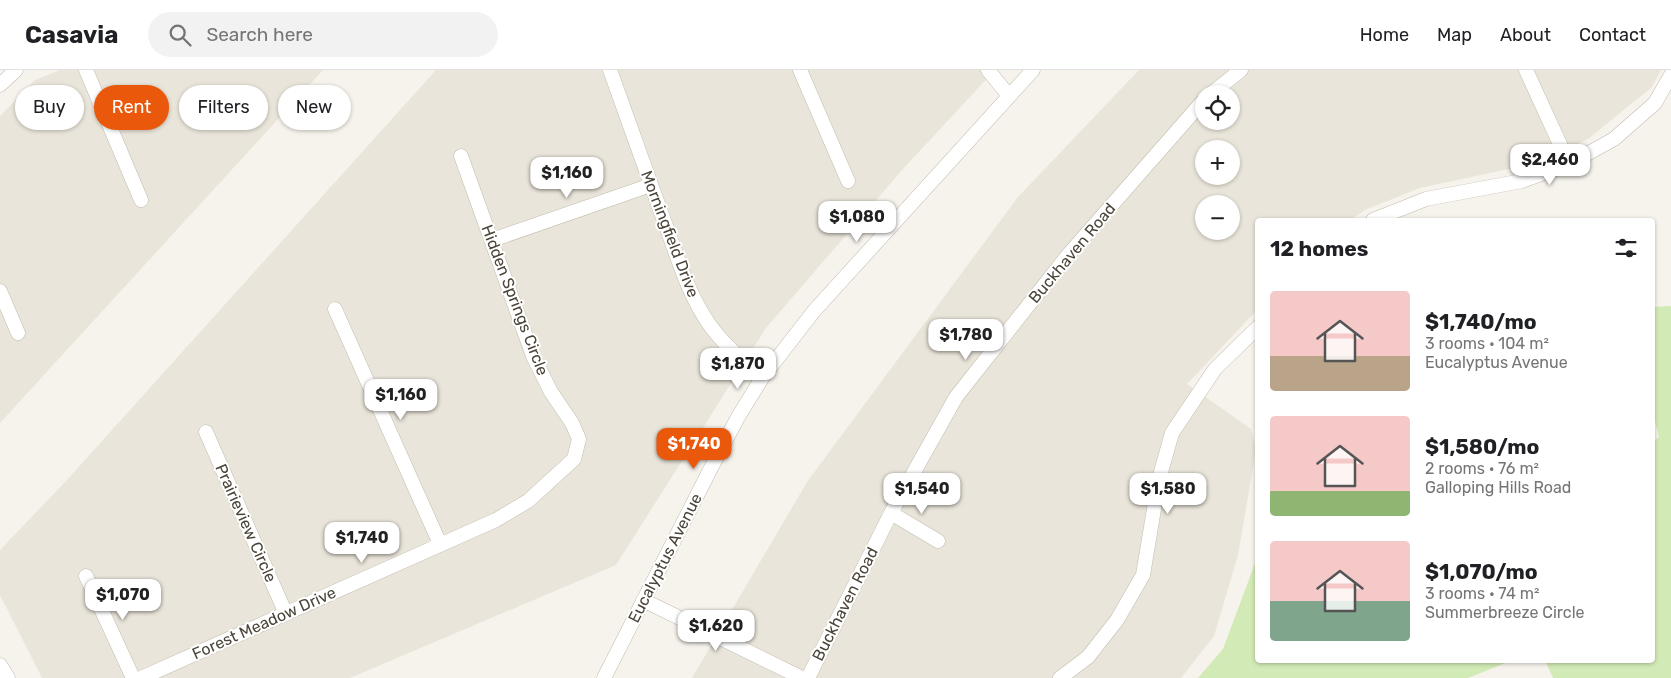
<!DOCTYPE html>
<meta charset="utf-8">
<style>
:root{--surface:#fff;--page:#f2f2f2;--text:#202124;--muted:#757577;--line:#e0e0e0;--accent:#ea580c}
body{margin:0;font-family:Rubik,sans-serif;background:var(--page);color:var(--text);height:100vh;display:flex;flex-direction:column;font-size:19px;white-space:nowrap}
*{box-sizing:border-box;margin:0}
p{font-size:16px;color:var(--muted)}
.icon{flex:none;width:28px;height:28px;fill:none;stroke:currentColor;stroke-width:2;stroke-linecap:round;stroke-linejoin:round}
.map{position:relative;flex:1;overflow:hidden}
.side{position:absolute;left:1255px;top:148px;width:400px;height:445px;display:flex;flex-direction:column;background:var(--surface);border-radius:5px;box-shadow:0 1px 4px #0004}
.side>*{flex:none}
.top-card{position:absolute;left:15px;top:15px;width:475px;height:45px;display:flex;gap:10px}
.tools{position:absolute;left:1195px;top:15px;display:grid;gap:10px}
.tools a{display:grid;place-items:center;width:45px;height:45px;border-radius:50%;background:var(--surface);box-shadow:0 1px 4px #0004;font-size:25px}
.price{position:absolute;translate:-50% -42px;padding:0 11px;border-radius:10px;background:#fff;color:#222;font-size:16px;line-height:32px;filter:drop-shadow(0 1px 2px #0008)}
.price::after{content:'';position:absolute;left:50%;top:30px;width:15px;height:11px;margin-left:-8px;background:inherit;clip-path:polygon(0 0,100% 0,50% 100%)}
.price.on{background:var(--accent);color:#fff}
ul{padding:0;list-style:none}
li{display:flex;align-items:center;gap:15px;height:125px;padding:0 15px}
li span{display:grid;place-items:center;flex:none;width:140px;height:100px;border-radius:5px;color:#555}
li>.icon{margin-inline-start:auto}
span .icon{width:60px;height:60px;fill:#fffc;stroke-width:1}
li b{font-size:21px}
h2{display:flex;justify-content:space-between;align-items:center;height:60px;padding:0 15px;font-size:21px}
.pill{padding:0 18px;border-radius:22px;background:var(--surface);box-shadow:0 1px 4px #0004;font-size:18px;line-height:45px}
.pill.on{background:var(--accent);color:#fff}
header{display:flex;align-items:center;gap:30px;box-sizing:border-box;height:70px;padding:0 25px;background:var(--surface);border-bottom:1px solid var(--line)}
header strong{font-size:24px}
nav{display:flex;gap:28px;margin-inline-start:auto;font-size:18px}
.search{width:350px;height:45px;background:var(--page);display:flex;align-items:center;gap:12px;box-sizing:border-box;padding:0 18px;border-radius:28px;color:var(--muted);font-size:19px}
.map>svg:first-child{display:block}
.residential{fill:#eae5da;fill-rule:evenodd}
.green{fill:#d2eab5}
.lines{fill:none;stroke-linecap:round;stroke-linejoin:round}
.minor-casing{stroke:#c2bbae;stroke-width:15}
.minor{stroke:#fff;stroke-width:14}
.labels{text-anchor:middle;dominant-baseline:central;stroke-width:4;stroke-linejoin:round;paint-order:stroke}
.street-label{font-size:16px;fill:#4b4439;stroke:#fff}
</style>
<header>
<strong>Casavia</strong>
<div class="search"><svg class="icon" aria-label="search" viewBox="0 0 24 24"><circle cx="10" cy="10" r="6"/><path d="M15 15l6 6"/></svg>Search here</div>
<nav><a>Home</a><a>Map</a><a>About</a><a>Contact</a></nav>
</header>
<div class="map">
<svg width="1671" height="608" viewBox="0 0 1671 608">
<rect width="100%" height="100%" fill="#f6f3ec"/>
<path class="residential" d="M60,0H323L0,353V46L35,10Z
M436,0H995L902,100L766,258L616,495L350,608H42L0,525V480L66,411Z
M1139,0H1661L1652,17L1588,69L1532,94L1420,118L1367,139L1350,150H1258L1257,240L1187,314L1251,359L1256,380L1238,485L1214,566L1181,608H692L807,412L1018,127ZM1204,24H1231V51H1204ZM1204,79H1231V106H1204ZM1204,134H1231V161H1204Z"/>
<path class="green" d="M1671,236V608H1553L1545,590H1652V372L1659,367L1652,339L1653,237Z
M1257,488L1258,590H1513L1468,608H1198L1223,579Z"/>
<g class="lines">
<g class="minor-casing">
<path id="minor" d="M86,0L141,130
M610,0C630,55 649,110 669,164C680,195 690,227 709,254C724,275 743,291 762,308
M800,0L848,111
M988,0L1009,26
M1526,0L1569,94
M0,15L16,0
M1211,24L1241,0
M1373,150L1426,129L1522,111L1569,94L1614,69L1655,33L1671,5
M492,170L651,115
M0,221L18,263
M335,239L440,474
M206,362L286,544
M891,443L938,471
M86,506L133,608
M643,530L802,608
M0,595L8,608
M141,608L496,450L528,431L574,389L579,369L572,353L551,322L533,286L461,86
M604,608L712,396L738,347L762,308L814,241L1033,0
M808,608L891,443L956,327L1068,185L1204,30
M1060,608L1088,587L1117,550L1143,505L1159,409L1172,363L1215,299L1258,257"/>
</g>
<use href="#minor" class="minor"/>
</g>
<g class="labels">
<g class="street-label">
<text transform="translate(670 164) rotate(69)">Morningfield Drive</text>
<text transform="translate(1072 183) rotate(-50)">Buckhaven Road</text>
<text transform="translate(515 230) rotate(69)">Hidden Springs Circle</text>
<text transform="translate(246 453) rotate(66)">Prairieview Circle</text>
<text transform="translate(665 488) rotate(-63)">Eucalyptus Avenue</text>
<text transform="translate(845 534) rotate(-63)">Buckhaven Road</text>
<text transform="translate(264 553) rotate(-24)">Forest Meadow Drive</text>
</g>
</g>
</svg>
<div class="tools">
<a><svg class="icon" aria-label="locate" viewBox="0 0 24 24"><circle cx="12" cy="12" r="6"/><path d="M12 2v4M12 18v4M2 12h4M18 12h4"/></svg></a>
<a>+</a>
<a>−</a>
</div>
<b class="price" style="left:1550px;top:116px">$2,460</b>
<b class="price" style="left:567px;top:129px">$1,160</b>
<b class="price" style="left:857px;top:173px">$1,080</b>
<b class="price" style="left:966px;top:291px">$1,780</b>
<b class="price" style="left:738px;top:320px">$1,870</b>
<b class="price" style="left:401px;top:351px">$1,160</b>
<b class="price on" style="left:694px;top:400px">$1,740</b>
<b class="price" style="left:922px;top:445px">$1,540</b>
<b class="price" style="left:1168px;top:445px">$1,580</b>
<b class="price" style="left:362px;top:494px">$1,740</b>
<b class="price" style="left:123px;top:551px">$1,070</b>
<b class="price" style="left:716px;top:582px">$1,620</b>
<div class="top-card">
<a class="pill">Buy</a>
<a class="pill on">Rent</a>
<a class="pill">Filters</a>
<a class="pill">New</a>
</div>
<section class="side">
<h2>12 homes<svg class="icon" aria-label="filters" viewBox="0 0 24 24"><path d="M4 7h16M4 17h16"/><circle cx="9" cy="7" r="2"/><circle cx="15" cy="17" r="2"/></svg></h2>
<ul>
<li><span style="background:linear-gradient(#f6c9c9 65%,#b9a48a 0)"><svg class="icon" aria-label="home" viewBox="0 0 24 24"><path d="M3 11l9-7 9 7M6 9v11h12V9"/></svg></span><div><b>$1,740/mo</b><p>3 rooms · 104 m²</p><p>Eucalyptus Avenue</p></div></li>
<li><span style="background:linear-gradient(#f6c9c9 75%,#8fb573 0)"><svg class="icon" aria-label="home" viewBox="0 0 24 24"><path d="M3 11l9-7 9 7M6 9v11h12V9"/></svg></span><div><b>$1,580/mo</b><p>2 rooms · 76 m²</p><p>Galloping Hills Road</p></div></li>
<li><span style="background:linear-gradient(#f6c9c9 60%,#7fa58c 0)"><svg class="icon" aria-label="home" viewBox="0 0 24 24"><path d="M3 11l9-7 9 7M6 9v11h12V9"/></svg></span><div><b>$1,070/mo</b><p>3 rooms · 74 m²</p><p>Summerbreeze Circle</p></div></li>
</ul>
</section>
</div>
